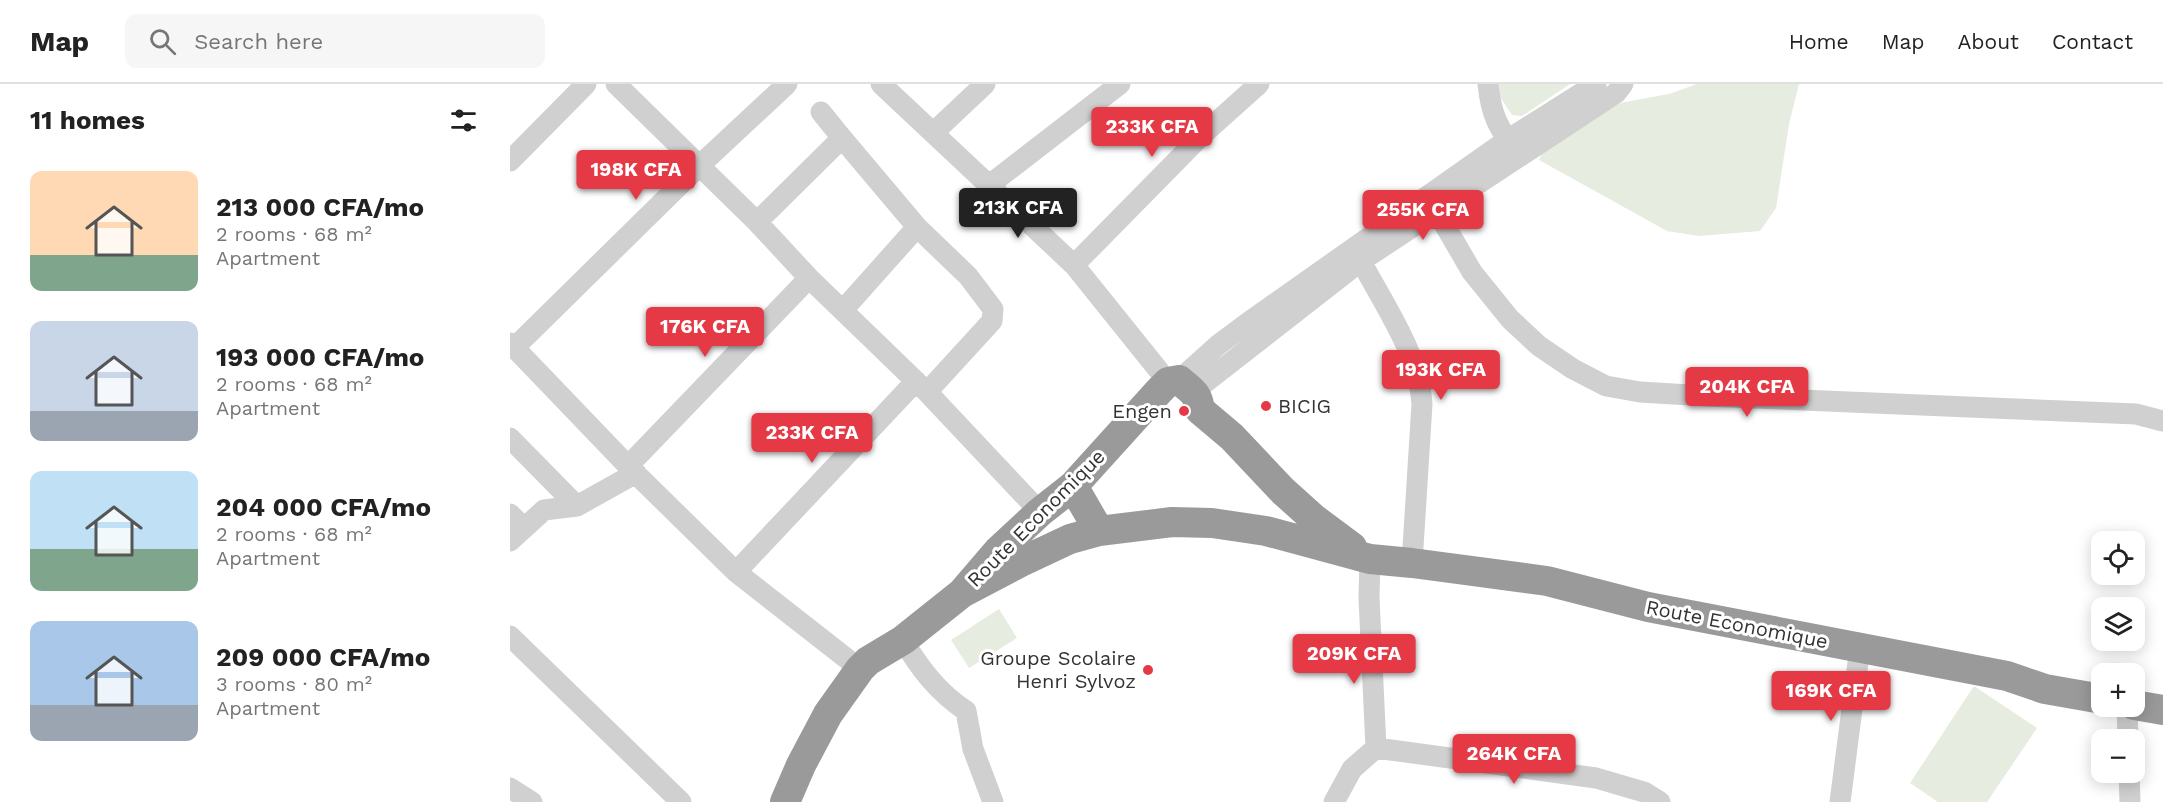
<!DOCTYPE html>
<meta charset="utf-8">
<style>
:root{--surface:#fff;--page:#f6f6f6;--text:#222;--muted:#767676;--line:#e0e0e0;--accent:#e63946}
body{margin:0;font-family:"Work Sans",sans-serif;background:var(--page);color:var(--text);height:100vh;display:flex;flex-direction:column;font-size:22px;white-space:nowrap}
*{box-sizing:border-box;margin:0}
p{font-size:20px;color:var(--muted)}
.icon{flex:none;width:33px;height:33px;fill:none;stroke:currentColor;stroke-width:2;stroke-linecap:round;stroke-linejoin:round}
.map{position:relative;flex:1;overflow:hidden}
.details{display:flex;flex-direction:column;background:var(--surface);width:510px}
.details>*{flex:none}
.buttons{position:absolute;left:1581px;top:447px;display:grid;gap:12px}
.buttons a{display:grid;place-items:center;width:54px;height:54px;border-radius:12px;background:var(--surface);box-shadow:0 3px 15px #0003;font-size:30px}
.price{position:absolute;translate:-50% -51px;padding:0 14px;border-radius:6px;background:var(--accent);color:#fff;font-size:20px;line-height:39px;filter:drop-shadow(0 2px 3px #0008)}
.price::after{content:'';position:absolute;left:50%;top:36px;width:18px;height:14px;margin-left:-9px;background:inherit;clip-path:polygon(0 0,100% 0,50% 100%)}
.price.current{background:#222;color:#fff}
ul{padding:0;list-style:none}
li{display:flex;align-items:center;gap:18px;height:150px;padding:0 30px}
li span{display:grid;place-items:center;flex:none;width:168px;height:120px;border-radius:12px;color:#555}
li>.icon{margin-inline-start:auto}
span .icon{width:72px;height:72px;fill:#fffc;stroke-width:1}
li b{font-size:26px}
h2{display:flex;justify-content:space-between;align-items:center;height:72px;padding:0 30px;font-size:26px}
header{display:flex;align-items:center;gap:36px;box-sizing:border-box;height:84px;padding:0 30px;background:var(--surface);border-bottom:2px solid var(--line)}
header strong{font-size:28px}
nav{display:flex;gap:33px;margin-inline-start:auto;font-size:21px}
.search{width:420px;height:54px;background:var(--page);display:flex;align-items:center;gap:15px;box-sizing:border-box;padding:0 21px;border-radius:12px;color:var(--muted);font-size:22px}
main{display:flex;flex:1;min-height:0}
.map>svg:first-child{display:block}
.green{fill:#e6ecdf}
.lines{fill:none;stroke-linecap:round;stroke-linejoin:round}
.minor{stroke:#d0d0d0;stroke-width:21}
.highway{stroke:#9a9a9a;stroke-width:30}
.poi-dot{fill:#e63946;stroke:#fff;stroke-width:2}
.labels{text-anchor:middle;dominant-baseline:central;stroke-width:6;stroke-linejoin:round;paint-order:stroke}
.poi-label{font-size:20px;fill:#333;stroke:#fff;text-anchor:end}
.street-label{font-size:20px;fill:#333;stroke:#fff}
</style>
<header>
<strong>Map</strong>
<div class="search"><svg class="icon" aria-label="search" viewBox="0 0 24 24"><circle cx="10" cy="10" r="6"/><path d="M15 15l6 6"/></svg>Search here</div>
<nav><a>Home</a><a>Map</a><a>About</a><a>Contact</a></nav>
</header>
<main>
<section class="details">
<h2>11 homes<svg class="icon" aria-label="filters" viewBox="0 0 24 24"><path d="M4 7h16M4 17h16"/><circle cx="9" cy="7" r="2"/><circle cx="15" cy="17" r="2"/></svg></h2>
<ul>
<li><span style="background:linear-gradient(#ffd9b3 70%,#7fa58c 0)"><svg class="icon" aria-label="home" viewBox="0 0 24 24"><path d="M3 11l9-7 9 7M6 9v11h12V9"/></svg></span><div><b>213 000 CFA/mo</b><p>2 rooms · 68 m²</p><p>Apartment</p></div></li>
<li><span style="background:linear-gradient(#c9d6e8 75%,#9aa5b1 0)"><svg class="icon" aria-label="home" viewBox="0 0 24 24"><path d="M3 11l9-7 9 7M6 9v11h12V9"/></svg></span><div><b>193 000 CFA/mo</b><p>2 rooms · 68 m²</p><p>Apartment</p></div></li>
<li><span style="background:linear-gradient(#bfe0f5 65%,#7fa58c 0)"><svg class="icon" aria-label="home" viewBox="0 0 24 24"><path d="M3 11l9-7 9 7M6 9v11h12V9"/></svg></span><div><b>204 000 CFA/mo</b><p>2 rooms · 68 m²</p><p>Apartment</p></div></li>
<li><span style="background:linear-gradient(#a9c7e8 70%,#9aa5b1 0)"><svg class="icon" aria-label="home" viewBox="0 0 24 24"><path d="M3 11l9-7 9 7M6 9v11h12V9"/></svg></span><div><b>209 000 CFA/mo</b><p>3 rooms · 80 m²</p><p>Apartment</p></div></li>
</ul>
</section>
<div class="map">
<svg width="1653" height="718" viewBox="0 0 1653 718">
<rect width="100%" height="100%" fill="#fff"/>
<path class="green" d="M985,0H1060L1012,32L1002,31L986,7Z
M1187,0H1289L1279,40L1266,124L1250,147L1189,152L1157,147L1029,76L1034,64L1098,23L1115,18L1159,10Z
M489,525L507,554L459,584L441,556Z
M1464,602L1527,644L1477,718H1428L1400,699Z"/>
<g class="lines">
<path class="minor" d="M106,0L247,138L299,194L417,308L530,428
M371,0L564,181L658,298
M978,0C981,31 988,42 1005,68
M423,49L475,0
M332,54L407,143L458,192L483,225L482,237L417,308
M0,77L76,0
M478,102L610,0
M926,126L962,188L1000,235L1029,262L1063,285L1096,302L1130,308L1197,312L1626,330L1653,337
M247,138L332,54L311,28
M851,177C874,221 909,270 912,320L902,479
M564,181L691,52L749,0
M333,226L407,143
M0,259L118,382L226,488L350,585
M5,263L188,83L277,0
M669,296L708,261L743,235L997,56L1086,0
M683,308L851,177L1106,9L1113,0
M0,354L67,422
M118,382L299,194
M0,430L14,444
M0,457L34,426L67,422L126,389
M226,488L406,297
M0,552L171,718
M393,556C410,585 428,608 456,627L463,665L483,718
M1617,622L1618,656
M866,664L1086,694L1134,708L1150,718
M1619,688L1620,718
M0,704L22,718
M824,718L842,685L866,664L859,514L860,475
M1330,718L1350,563"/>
<path class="highway" d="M563,402L589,447
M452,509L511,478L560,455L589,447L662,438L702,439L756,447L860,475L902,479L1037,497L1138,523L1497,592L1535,605L1592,615
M1624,621L1653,626
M275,718L291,681L318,630L350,585L358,577L393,556L452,509L488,467L530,428L563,402L649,307L658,298L669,296C682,307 688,309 690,326L722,353L773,407L803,434L842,463"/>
</g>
<g class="poi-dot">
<circle cx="756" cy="322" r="6"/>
<circle cx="674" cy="327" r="6"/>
<circle cx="638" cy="586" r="6"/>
</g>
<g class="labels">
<g class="poi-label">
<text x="768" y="322" text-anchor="start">BICIG</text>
<text x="662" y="327">Engen</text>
<text x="626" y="574">Groupe Scolaire<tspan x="626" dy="23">Henri Sylvoz</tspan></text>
</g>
<g class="street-label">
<text transform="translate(526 434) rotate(-45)">Route Economique</text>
<text transform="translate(1227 540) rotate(11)">Route Economique</text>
</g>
</g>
</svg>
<div class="buttons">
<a><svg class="icon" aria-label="locate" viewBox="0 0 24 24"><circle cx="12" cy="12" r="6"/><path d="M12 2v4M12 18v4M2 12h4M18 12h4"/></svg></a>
<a><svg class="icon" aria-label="layers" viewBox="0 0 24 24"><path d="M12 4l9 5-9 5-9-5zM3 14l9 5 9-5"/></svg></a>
<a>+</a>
<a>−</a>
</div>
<b class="price" style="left:642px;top:74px">233K CFA</b>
<b class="price" style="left:126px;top:117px">198K CFA</b>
<b class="price current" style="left:508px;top:155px">213K CFA</b>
<b class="price" style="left:913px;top:157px">255K CFA</b>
<b class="price" style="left:195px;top:274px">176K CFA</b>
<b class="price" style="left:931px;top:317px">193K CFA</b>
<b class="price" style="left:1237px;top:334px">204K CFA</b>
<b class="price" style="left:302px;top:380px">233K CFA</b>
<b class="price" style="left:844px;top:601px">209K CFA</b>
<b class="price" style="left:1321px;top:638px">169K CFA</b>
<b class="price" style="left:1004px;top:701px">264K CFA</b>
</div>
</main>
